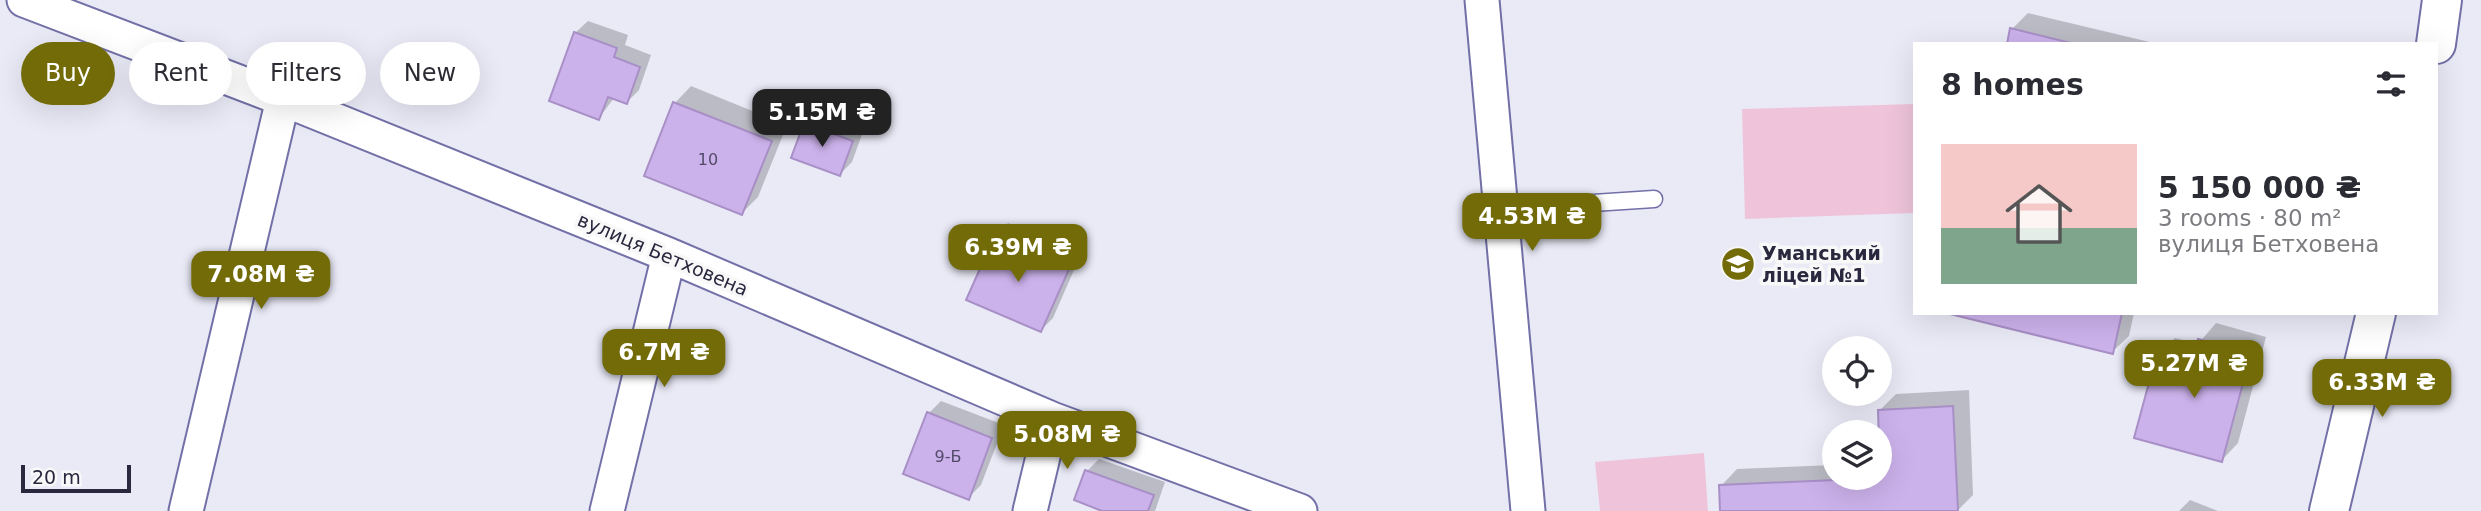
<!DOCTYPE html>
<meta charset="utf-8">
<style>
:root{--surface:#fff;--page:#f2f2f3;--text:#2b2b33;--muted:#7c7c81;--accent:#726b07}
body{margin:0;font-family:"DejaVu Sans",sans-serif;background:var(--page);color:var(--text);height:100vh;display:flex;flex-direction:column;font-size:26px;white-space:nowrap}
*{box-sizing:border-box;margin:0}
p{font-size:23px;color:var(--muted)}
.icon{flex:none;width:38px;height:38px;fill:none;stroke:currentColor;stroke-width:2;stroke-linecap:round;stroke-linejoin:round}
.map{position:relative;flex:1;overflow:hidden}
.drawer{position:absolute;left:1913px;top:42px;width:525px;height:273px;display:flex;flex-direction:column;background:var(--surface);border-radius:0px;box-shadow:0 7px 28px #0002}
.drawer>*{flex:none}
.hud{position:absolute;left:21px;top:42px;width:665px;height:63px;display:flex;gap:14px}
.buttons{position:absolute;left:1822px;top:336px;display:grid;gap:14px}
.buttons a{display:grid;place-items:center;width:70px;height:70px;border-radius:50%;background:var(--surface);box-shadow:0 7px 28px #0002;font-size:35px}
.scale{position:absolute;left:21px;bottom:18px;width:110px;box-sizing:border-box;padding-left:7px;border:4px solid #29283f;border-top:0;font-size:19px;line-height:24px;white-space:nowrap;color:#29283f;-webkit-text-stroke:5px #f8f8f8;paint-order:stroke}
.price{position:absolute;translate:-50% -60px;padding:0 16px;border-radius:14px;background:var(--accent);color:#fff;font-size:23px;line-height:46px;filter:drop-shadow(0 2px 4px #0008)}
.price::after{content:'';position:absolute;left:50%;top:42px;width:21px;height:16px;margin-left:-10px;background:inherit;clip-path:polygon(0 0,100% 0,50% 100%)}
.price.selected{background:#222;color:#fff}
ul{padding:0;list-style:none}
li{display:flex;align-items:center;gap:21px;height:175px;padding:0 28px}
li span{display:grid;place-items:center;flex:none;width:196px;height:140px;border-radius:0px;color:#555}
li>.icon{margin-inline-start:auto}
span .icon{width:84px;height:84px;fill:#fffc;stroke-width:1}
li b{font-size:30px}
h2{display:flex;justify-content:space-between;align-items:center;height:84px;padding:0 28px;font-size:30px}
.pill{padding:0 24px;border-radius:32px;background:var(--surface);box-shadow:0 7px 28px #0002;font-size:24px;line-height:63px}
.pill.selected{background:var(--accent);color:#fff}
.map>svg:first-child{display:block}
.green{fill:#efc4db}
.shadow{fill:#0003}
.building{fill:#ccb2eb;stroke:#a88fc6;stroke-width:2}
.lines{fill:none;stroke-linecap:round;stroke-linejoin:round}
.lane-casing{stroke:#7370a8;stroke-width:19}
.street-casing{stroke:#7370a8;stroke-width:37}
.secondary-casing{stroke:#7370a8;stroke-width:42}
.lane{stroke:#fff;stroke-width:16}
.street{stroke:#fff;stroke-width:33}
.secondary{stroke:#fff;stroke-width:38}
.labels{text-anchor:middle;dominant-baseline:central;stroke-width:7;stroke-linejoin:round;paint-order:stroke}
.number-label{font-size:16px;fill:#524a6a}
.poi-label{font-size:19px;font-weight:bold;fill:#29283f;stroke:#f8f8f8;text-anchor:start}
.street-label{font-size:19px;fill:#29283f;stroke:#f8f8f8}
</style>
<div class="map">
<svg width="2481" height="511" viewBox="0 0 2481 511">
<rect width="100%" height="100%" fill="#e9eaf6"/>
<path class="green" d="M1914,104V213L1745,219L1742,109Z
M1704,453L1708,511H1600L1595,462Z"/>
<path class="shadow" d="M2028,13L2158,44H2009L2012,29Z
M588,21L628,35L625,45L651,55L639,90L627,102L614,98L599,118L575,33Z
M691,86L787,125L758,197L742,213L675,103Z
M818,111L864,129L852,162L840,174L794,157L806,124Z
M1008,223L1081,254L1053,318L1041,330L996,236Z
M1949,313H2134L2129,336L2112,352Z
M2216,323L2266,337L2238,443L2222,460L2158,354L2175,338L2198,344Z
M1969,390L1973,495L1957,511H1722L1721,486L1737,469L1834,465V478H1880V410L1896,394Z
M941,401L1004,425L981,485L968,498L929,413Z
M1099,459L1165,482L1155,511H1104L1087,471Z
M2190,500L2218,511H2179Z"/>
<path class="building" d="M2010,28L2075,44H2007Z
M574,32L617,48L614,57L640,67L627,104L608,97L599,120L549,101Z
M673,102L772,141L742,215L644,176Z
M804,123L853,141L840,176L791,158Z
M995,235L1070,267L1041,332L966,300Z
M1946,313H2122L2113,354Z
M2198,339L2251,353L2222,462L2134,438L2157,353L2191,362Z
M1953,406L1958,511H1720L1719,485L1880,478L1878,410Z
M927,412L992,438L969,500L903,474Z
M1085,470L1154,495L1148,511H1102L1074,500Z"/>
<g class="lines">
<g class="lane-casing">
<path id="lane" d="M1500,209L1654,199"/>
</g>
<g class="street-casing">
<path id="street" d="M24,0L283,99L669,255L1052,419L1300,511
M1482,0L1528,511
M186,511L283,99
M607,511L669,255
M1030,511L1052,419"/>
</g>
<g class="secondary-casing">
<path id="secondary" d="M2436,44L2442,0
M2329,511L2376,313"/>
</g>
<use href="#lane" class="lane"/>
<use href="#street" class="street"/>
<use href="#secondary" class="secondary"/>
</g>
<defs>
<g id="school-disc" transform="scale(1.75)"><circle r="9.5" fill="#726b07" stroke="#f8f8f8"/><path d="M0-5L7-2L0 1L-7-2ZM-4 1L0 2.5L4 1V4Q0 6-4 4Z" fill="#fff"/></g>
</defs>
<g fill-rule="evenodd">
<use href="#school-disc" x="1738" y="264"/>
</g>
<g class="labels">
<g class="number-label">
<text x="708" y="159">10</text>
<text x="948" y="456">9-Б</text>
</g>
<g class="poi-label">
<text x="1762" y="253">Уманський<tspan x="1762" dy="22">ліцей №1</tspan></text>
</g>
<g class="street-label">
<text transform="translate(663 254) rotate(23)">вулиця Бетховена</text>
</g>
</g>
</svg>
<div class="buttons">
<a><svg class="icon" aria-label="locate" viewBox="0 0 24 24"><circle cx="12" cy="12" r="6"/><path d="M12 2v4M12 18v4M2 12h4M18 12h4"/></svg></a>
<a><svg class="icon" aria-label="layers" viewBox="0 0 24 24"><path d="M12 4l9 5-9 5-9-5zM3 14l9 5 9-5"/></svg></a>
</div>
<div class="scale">20 m</div>
<b class="price selected" style="left:822px;top:149px">5.15M ₴</b>
<b class="price" style="left:1532px;top:253px">4.53M ₴</b>
<b class="price" style="left:1018px;top:284px">6.39M ₴</b>
<b class="price" style="left:261px;top:311px">7.08M ₴</b>
<b class="price" style="left:664px;top:389px">6.7M ₴</b>
<b class="price" style="left:2194px;top:400px">5.27M ₴</b>
<b class="price" style="left:2382px;top:419px">6.33M ₴</b>
<b class="price" style="left:1067px;top:471px">5.08M ₴</b>
<div class="hud">
<a class="pill selected">Buy</a>
<a class="pill">Rent</a>
<a class="pill">Filters</a>
<a class="pill">New</a>
</div>
<section class="drawer">
<h2>8 homes<svg class="icon" aria-label="filters" viewBox="0 0 24 24"><path d="M4 7h16M4 17h16"/><circle cx="9" cy="7" r="2"/><circle cx="15" cy="17" r="2"/></svg></h2>
<ul>
<li><span style="background:linear-gradient(#f6c9c9 60%,#7fa58c 0)"><svg class="icon" aria-label="home" viewBox="0 0 24 24"><path d="M3 11l9-7 9 7M6 9v11h12V9"/></svg></span><div><b>5 150 000 ₴</b><p>3 rooms · 80 m²</p><p>вулиця Бетховена</p></div></li>
</ul>
</section>
</div>
